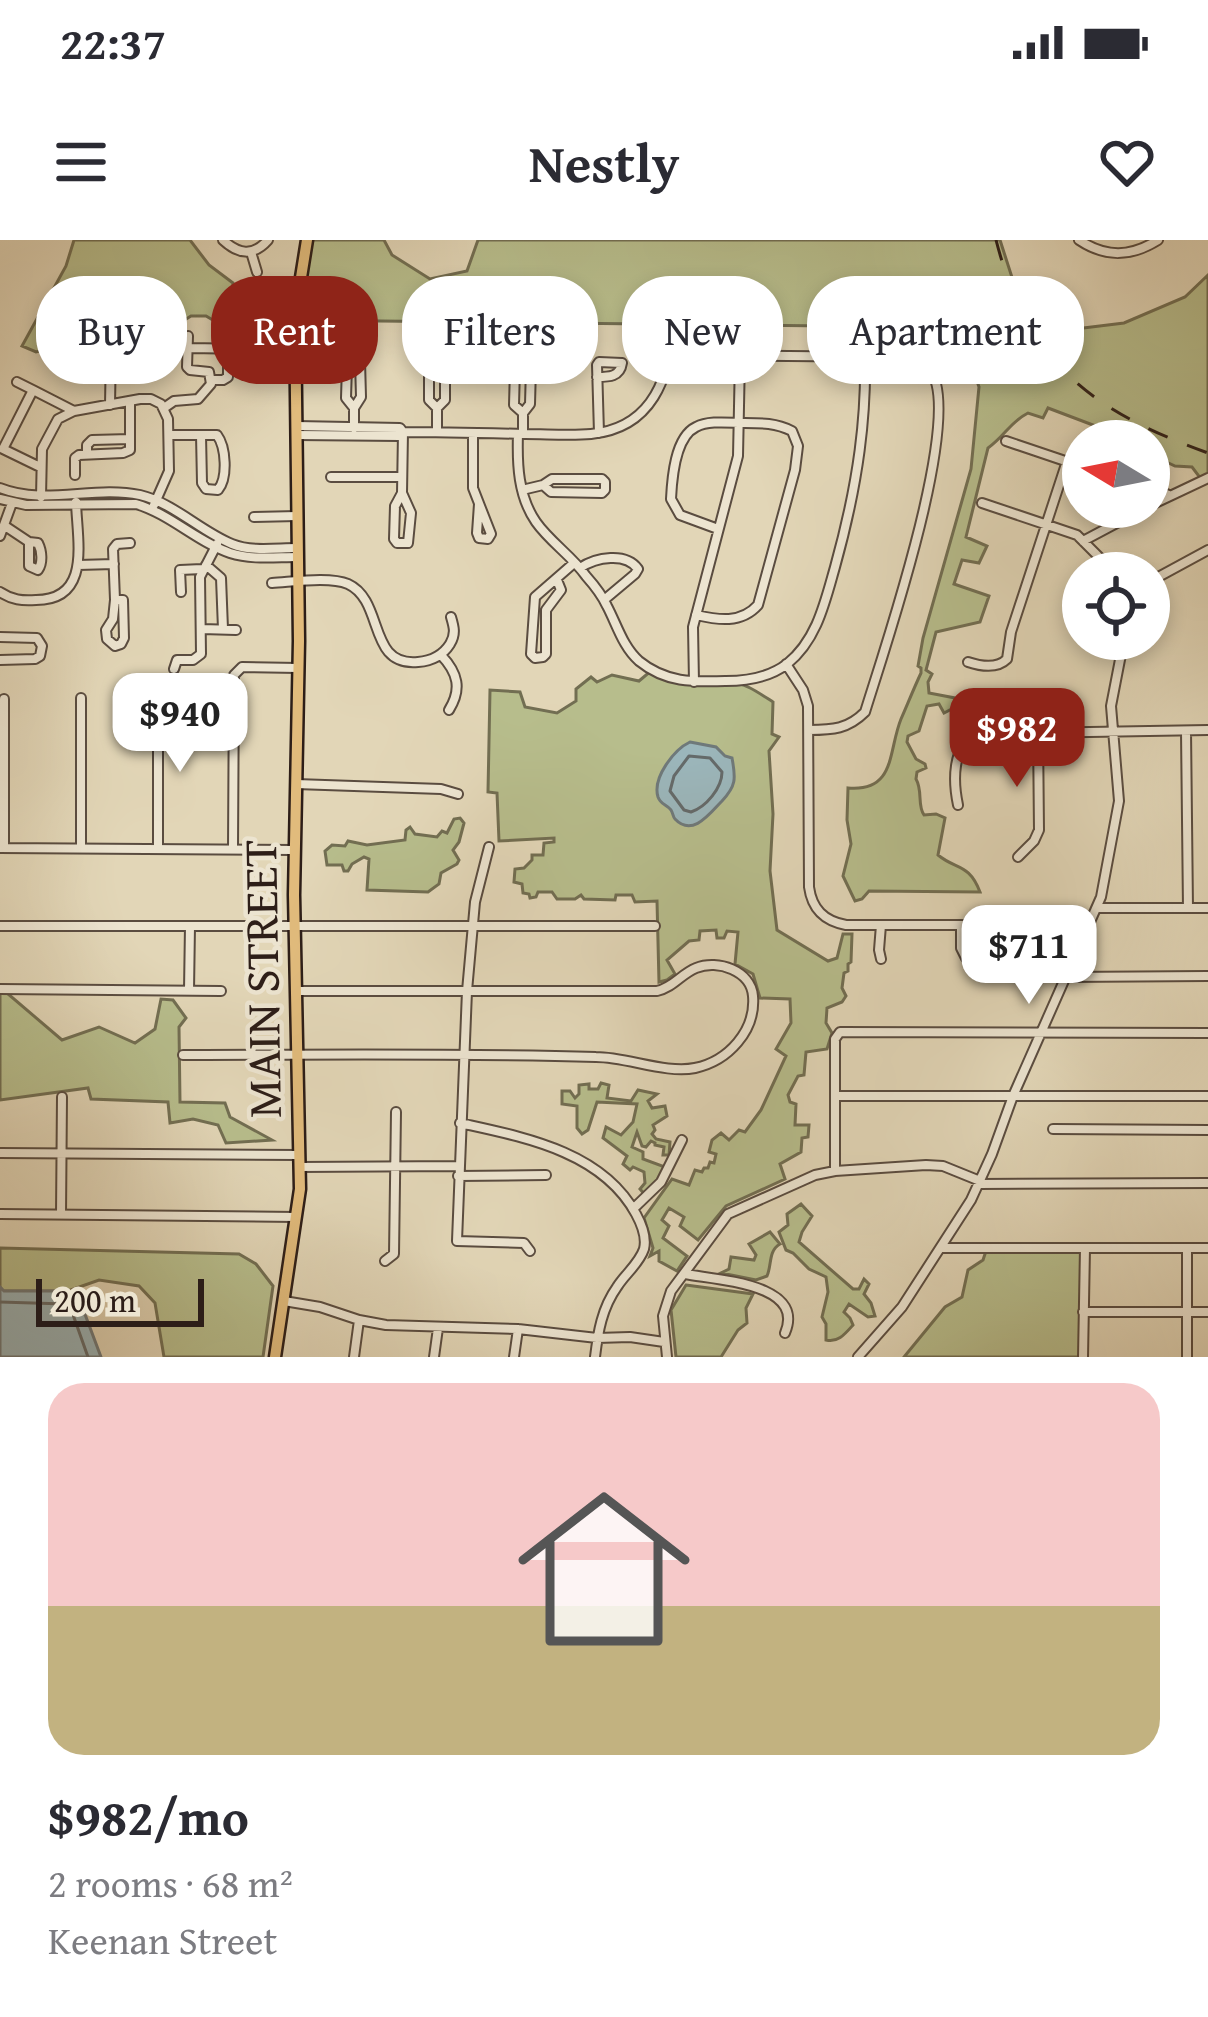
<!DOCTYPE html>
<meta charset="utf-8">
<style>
:root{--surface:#fff;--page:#f2f2f3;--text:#2b2b33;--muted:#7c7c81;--line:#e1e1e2;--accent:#8f2418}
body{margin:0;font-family:"Gentium Book Plus",serif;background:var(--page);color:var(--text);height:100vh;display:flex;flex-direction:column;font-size:45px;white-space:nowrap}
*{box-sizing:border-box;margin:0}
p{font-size:39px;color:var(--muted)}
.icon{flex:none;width:66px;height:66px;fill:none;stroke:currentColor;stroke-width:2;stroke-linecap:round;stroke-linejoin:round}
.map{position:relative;height:1117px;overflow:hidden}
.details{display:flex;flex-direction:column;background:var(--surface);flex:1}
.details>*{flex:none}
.guide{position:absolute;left:36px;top:36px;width:1137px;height:108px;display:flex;gap:24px}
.needle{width:78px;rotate:280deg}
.fabs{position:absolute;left:1062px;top:180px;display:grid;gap:24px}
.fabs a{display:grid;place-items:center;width:108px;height:108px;border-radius:50%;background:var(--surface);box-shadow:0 6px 18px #0003;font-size:60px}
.scale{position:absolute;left:36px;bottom:30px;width:168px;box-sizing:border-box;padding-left:12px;border:6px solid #2d1e18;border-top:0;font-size:33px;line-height:42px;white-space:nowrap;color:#2d1e18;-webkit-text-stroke:9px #ece4d0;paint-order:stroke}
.price{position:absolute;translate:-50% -102px;padding:0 27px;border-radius:24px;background:#fff;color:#222;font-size:39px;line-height:78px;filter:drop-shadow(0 3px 6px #0008)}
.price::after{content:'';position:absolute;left:50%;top:72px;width:36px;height:27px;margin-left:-18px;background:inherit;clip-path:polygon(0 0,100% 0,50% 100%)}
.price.selected{background:var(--accent);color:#fff}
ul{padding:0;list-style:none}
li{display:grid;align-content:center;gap:24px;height:636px;padding:0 48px}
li+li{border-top:3px solid var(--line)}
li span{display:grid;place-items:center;height:372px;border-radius:36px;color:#555}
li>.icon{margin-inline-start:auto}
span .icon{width:216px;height:216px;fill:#fffc;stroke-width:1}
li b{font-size:51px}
.tag{padding:0 42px;border-radius:48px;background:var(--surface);box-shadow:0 6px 18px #0003;font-size:42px;line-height:108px}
.tag.selected{background:var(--accent);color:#fff}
.status{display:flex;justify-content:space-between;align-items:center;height:84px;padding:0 60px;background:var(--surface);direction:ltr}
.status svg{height:33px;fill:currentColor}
header{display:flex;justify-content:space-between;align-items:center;height:156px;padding:0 48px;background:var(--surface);font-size:54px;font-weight:700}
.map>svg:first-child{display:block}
.green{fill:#b7bd8c;stroke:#726e52;stroke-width:3}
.water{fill:#9bb6bb;stroke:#6f797a;stroke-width:3}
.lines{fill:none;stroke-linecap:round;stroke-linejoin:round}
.shore{stroke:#646a6a;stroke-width:3}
.minor-casing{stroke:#5a4c40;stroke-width:12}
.major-casing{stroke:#2d1e18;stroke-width:15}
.minor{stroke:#ece4d0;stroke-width:8}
.major{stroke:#e1bb7c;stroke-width:10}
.rail{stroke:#2d1e18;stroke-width:3;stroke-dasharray:21 21;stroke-linecap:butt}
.labels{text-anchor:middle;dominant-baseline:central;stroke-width:9;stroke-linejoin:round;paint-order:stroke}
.street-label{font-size:48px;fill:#2d1e18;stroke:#ece4d0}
</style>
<div class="status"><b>22:37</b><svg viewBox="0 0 49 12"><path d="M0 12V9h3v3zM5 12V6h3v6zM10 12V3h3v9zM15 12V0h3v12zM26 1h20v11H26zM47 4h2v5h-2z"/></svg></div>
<header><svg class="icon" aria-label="menu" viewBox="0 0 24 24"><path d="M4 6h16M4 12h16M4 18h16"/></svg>Nestly<svg class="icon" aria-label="heart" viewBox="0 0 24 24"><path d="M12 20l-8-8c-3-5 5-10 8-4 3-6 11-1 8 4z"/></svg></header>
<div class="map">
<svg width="1208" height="1117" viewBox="0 0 1208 1117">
<rect width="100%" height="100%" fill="#e2d6b7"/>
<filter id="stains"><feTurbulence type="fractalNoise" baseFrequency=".00167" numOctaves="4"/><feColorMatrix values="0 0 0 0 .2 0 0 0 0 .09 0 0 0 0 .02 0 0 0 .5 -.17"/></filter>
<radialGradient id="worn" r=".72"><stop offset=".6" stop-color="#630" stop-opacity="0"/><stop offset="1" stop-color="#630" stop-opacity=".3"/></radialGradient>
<path class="green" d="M74,0H190L209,25L233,43L230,71L234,72L238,68L254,76L258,66L264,70L270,68L276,72L281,66L286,64V81L266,83L265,97L258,98L257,84L244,83L240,79L223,80L218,83L206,76H191L175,86L166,84L159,78L97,79L91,88L79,90L66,101L57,100L58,117L53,120L48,109L36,112L22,106L66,26Z
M307,0H384L392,15L430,39L467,31L478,0H1000L1017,53L1030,79L1059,91L1124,83L1185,57L1208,35V238L1201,239L1192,227L1175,226L1158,218L1155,228L1149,226V201H1135L1048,168L1043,178L1028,173C1010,182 1005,196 988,208L966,297L987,306L979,323L962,320L954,344L989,356L980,382L936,392L926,430L932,434L928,442L929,453L955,458L961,464L944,473L939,464L927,466L919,491L908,496L907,502L916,519L925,524L926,528L917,532L916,539C923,551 917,565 924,575L936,574L945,578L938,615C956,630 969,623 980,652L869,651L862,659L855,661L843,636L851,604L847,580L848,548C896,552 888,511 901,479C908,463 914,448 921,433V428L918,426L923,398L971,229L979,147L976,138L967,133L959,122L969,113L961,102L936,99L922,87L295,80Z
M652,430C677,443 702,437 729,441C745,443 759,453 773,462L772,494L779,497L769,511L773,574L770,631L777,690L828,721L837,718L843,694H852L851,722L848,724V731L844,733L842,748L846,756L842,762L827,768L826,783L832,793L827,809L806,812L804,835L798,836L788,855L790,862L796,864L795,885H809L808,897L802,898L801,912L780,924L785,939L726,966L698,1000L680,986L684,977L669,968L662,980L669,986L663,998L687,1016L677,1031L659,1021V1011L650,1016L653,1008L644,978L672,939L689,945L695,930L702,932L704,928H708L710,922L714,923L716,914L709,912L712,900L721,893L729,900L739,890L745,892L761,870L786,816L776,809L791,783L790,759L760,758L753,734L735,724L738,692L727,691L724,698H717L716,690L700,691L699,700L689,701L667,720L675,734L667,740L659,742L657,661L635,662L632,655H616L615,660L584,659L581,655L575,659H557L552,652H538L536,657L530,658L529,654L523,653L522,644L514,642L515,629L524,628L532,620V615H543L544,603L554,602V598L499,601L497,553L488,552L490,450L520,452L525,467L557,473L576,461V449L591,437L597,442L612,435L639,441Z
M460,578L464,583L459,602L453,610L459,620L457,624L441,633L439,644L428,652L367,650L369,619L364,617L352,624L348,631H344L342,625H327L325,611L332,605L345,606L348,601L367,605L405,600L406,590L410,587L415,594L437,597L442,591L447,593L454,579Z
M0,753H7L62,800L99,787L135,803L155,789L161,759L173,760L186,778L179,787L180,862L225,863L230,877L272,900L226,903L218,885L193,879L170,883L168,862L91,859L88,848L0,860Z
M601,843L609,845L607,858L631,861L638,850L657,854L648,861L652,868L665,866L667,876L653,885L655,890L652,894L656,899L670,902L669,915H663L664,907L655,905V903L651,901L646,907L642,906L637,892L632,907L643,912V919L665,927L658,940L645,955L640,949L645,943L644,932L633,927L630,930L623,924L627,916L603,898L606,887L621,895L633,882L637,864L597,862L588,890L582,894L577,888V866L562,864V851H570L575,858L579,854V845L589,844V849H598Z
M801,964L812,976L802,992L799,1002L853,1049H859L864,1039L869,1044L864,1054L871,1063L875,1076L868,1077L849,1064L844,1072L850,1078L853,1085C845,1094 838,1103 826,1100V1084L822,1077L828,1052L826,1037L809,1029L793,1013L786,1010L779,992L788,985L787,974Z
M770,992L780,1004C768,1011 772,1025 767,1036L756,1040L721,1033L729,1029L731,1017L754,1020L756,1015L749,1004Z
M0,1008L239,1014L256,1024L273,1046L263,1117H164L155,1063L139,1046L99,1040L68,1051H3L0,1047Z
M987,1008H1085L1083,1117H904L945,1067L962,1057L968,1030L983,1020Z
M686,1045L753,1054L746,1068L747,1083L738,1090L721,1117H676L671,1070Z"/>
<path class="water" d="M690,502L716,507L725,516L732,518C736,539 736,546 722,561C711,572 693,598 675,579C673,577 673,573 671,570C666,564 661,565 658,557C652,537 675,509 690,502Z
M0,1047L4,1051H68L80,1061L101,1117H0Z"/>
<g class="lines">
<path class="shore" d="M689,516L710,518L722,532C722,548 706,567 691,572L684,570L670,551L674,536Z
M0,1062L65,1064L71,1069L88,1117"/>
<g class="minor-casing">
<path id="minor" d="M223,0C238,14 253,17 268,0
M1079,0C1106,18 1131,17 1158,0
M251,12L257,32
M98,106H128V128L111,130
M188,108L253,109
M671,115L894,117C905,118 920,120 929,129C967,170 882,416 865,472C848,489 833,490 809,490
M597,137C609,137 620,137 622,123L599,122L597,125L599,193
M212,140H223L228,137V109
M17,142L33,150
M110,165L111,107
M164,168L174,161L198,159L211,144L209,132L190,130L187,127L188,96
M437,168L445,160V126L443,122H432L429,127V160L437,168V192
M523,173L514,165L515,128L518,124H527L531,127L530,164L523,173V194
M297,186L400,188L403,192L400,196L297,195
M354,188V168L346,158L347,125L349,121H360L361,157L354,168
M473,193V248L491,294L488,299L479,298L477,293L479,264
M518,194C517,224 518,256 536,282C550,302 572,316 586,336C594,345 602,355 607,366C617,385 623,407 639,421C666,443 693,442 726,441C746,441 770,437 787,424C817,400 825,362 835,327C857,248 869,174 864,91
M169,195H201L202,243L206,249L218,250C228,238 226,207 217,195H201
M1006,201L1083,227
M87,214V205L92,200L130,199
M40,227L3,209L33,150L74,171
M75,235V218L79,215L123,213L130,210V161
M331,237H402
M0,248C45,266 94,245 140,255C174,263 200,291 232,304C252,312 276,308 297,308
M1149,248L1169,255
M522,250L543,245L551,252L602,253L605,250V242L602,239H552L543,245
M402,253L395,266L394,299L397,303H408L411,273L402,253L403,192C444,192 485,193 525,194C547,194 570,196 591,194C652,188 670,138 672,86
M41,257L42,209L58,179L74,171L140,159H151L161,164L168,179L169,231L154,265
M0,259L26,265L136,264C170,274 197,302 230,313C252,320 275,317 297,317
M982,263L1077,295L1103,321L1123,333
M1149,266L1208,238
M254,277L297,276
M5,286L29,302V326L38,330C43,323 42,311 38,303L29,302
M0,296L12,263
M1083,301L1147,267
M78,325L114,324
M206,325L221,338L223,389
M580,328C596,317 626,312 638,329L635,334L604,360
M557,340L561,350L546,370V414L543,417L535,418L531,414L535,357L574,323
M1149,342L1208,310
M272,343C292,342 330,336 348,344C385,361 367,427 418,422C431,421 443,415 450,404C456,394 454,387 451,377
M0,352C12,360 22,361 36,360C92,360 77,300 76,262
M181,352L180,330L202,329
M115,360H123L124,398L121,404L115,406L107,399L106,390L113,379L115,360L113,309L117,304L130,303
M696,375C718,380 741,384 758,365L795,230L798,206L792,191C776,183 762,183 745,183C730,183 709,180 696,187C675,197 672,238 671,259L680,275L718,289
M202,389L236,390
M0,397L37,398L42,406L40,416L35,419L0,420
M441,415C458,433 462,449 449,470
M968,422C980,426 997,429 1007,419L1011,392L1067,221
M786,424L803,450L808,466L809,647C812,669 824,681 846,685H1089
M174,429L177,420H193L201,414L200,337L217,304
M694,442L693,387L738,216L740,117
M158,461V609
M1186,491L1188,668
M296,544L441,549L458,554
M958,565C953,541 952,508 975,494L1208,490
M489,607L475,662L467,751L457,1001L524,1003L530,1011
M0,608L294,610
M4,608V459
M81,608V458
M233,609L234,435L242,427L298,428
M1018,617L1034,601L1039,590L1038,492
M1097,668H1208
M881,685L879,710L881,719
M961,685V708L966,718
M0,686H655
M1066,737L1208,736
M0,749L221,751
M189,750L190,686
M183,815C320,815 458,813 596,817C627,817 666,834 695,828C728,821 756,791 753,756C751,731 718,719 696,728C681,734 674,747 657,751H296
M835,856H1208
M460,883C523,897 602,911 636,974C642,985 647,997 644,1009C639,1024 625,1034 617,1047C602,1068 598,1092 595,1117
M1053,889L1208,890
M0,913L299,915
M299,927L459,926
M835,931V799L840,792L1208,793
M458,936L546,935
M979,944L1208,943
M633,969L661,942L682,900
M0,974L296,977
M61,974L62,857
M941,1008H1208
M385,1021L394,1014L396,872
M685,1034C716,1040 806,1043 785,1093
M284,1061L320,1067L359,1080L386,1085L518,1089L597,1098L630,1097L664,1102
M1083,1072H1208
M354,1117L359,1080
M434,1117L438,1088
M514,1117L518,1089
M667,1117L663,1076L671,1051L728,974L815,935L835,931L926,925L943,926L980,941
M858,1117L902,1067L971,960L992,914L1013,856L1101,657L1119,561L1111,466L1124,399
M1083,1117L1085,1008
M1187,1117V1009"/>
</g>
<g class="major-casing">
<path id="major" d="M275,1117L300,949L294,655L299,401L295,75L307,0"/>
</g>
<use href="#minor" class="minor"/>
<use href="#major" class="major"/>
<path class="rail" d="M996,0C1028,124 1092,171 1208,213"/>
</g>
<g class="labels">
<g class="street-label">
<text transform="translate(261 739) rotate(-91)">MAIN STREET</text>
</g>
</g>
<rect width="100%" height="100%" filter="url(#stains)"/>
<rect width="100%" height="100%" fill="url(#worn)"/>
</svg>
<div class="fabs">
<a><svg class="needle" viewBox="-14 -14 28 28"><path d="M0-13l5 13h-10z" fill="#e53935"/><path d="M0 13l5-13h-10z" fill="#7c7c81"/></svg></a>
<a><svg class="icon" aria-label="locate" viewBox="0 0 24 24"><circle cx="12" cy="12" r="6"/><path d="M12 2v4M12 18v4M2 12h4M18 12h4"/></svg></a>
</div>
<div class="scale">200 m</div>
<b class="price" style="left:180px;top:535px">$940</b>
<b class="price selected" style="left:1017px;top:550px">$982</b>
<b class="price" style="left:1029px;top:767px">$711</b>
<div class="guide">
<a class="tag">Buy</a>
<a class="tag selected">Rent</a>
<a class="tag">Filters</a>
<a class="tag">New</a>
<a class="tag">Apartment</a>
</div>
</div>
<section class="details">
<ul>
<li><span style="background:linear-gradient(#f6c9c9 60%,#c2b280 0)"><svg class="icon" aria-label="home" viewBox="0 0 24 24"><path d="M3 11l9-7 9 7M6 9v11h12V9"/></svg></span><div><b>$982/mo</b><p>2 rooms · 68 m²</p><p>Keenan Street</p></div></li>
</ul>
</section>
